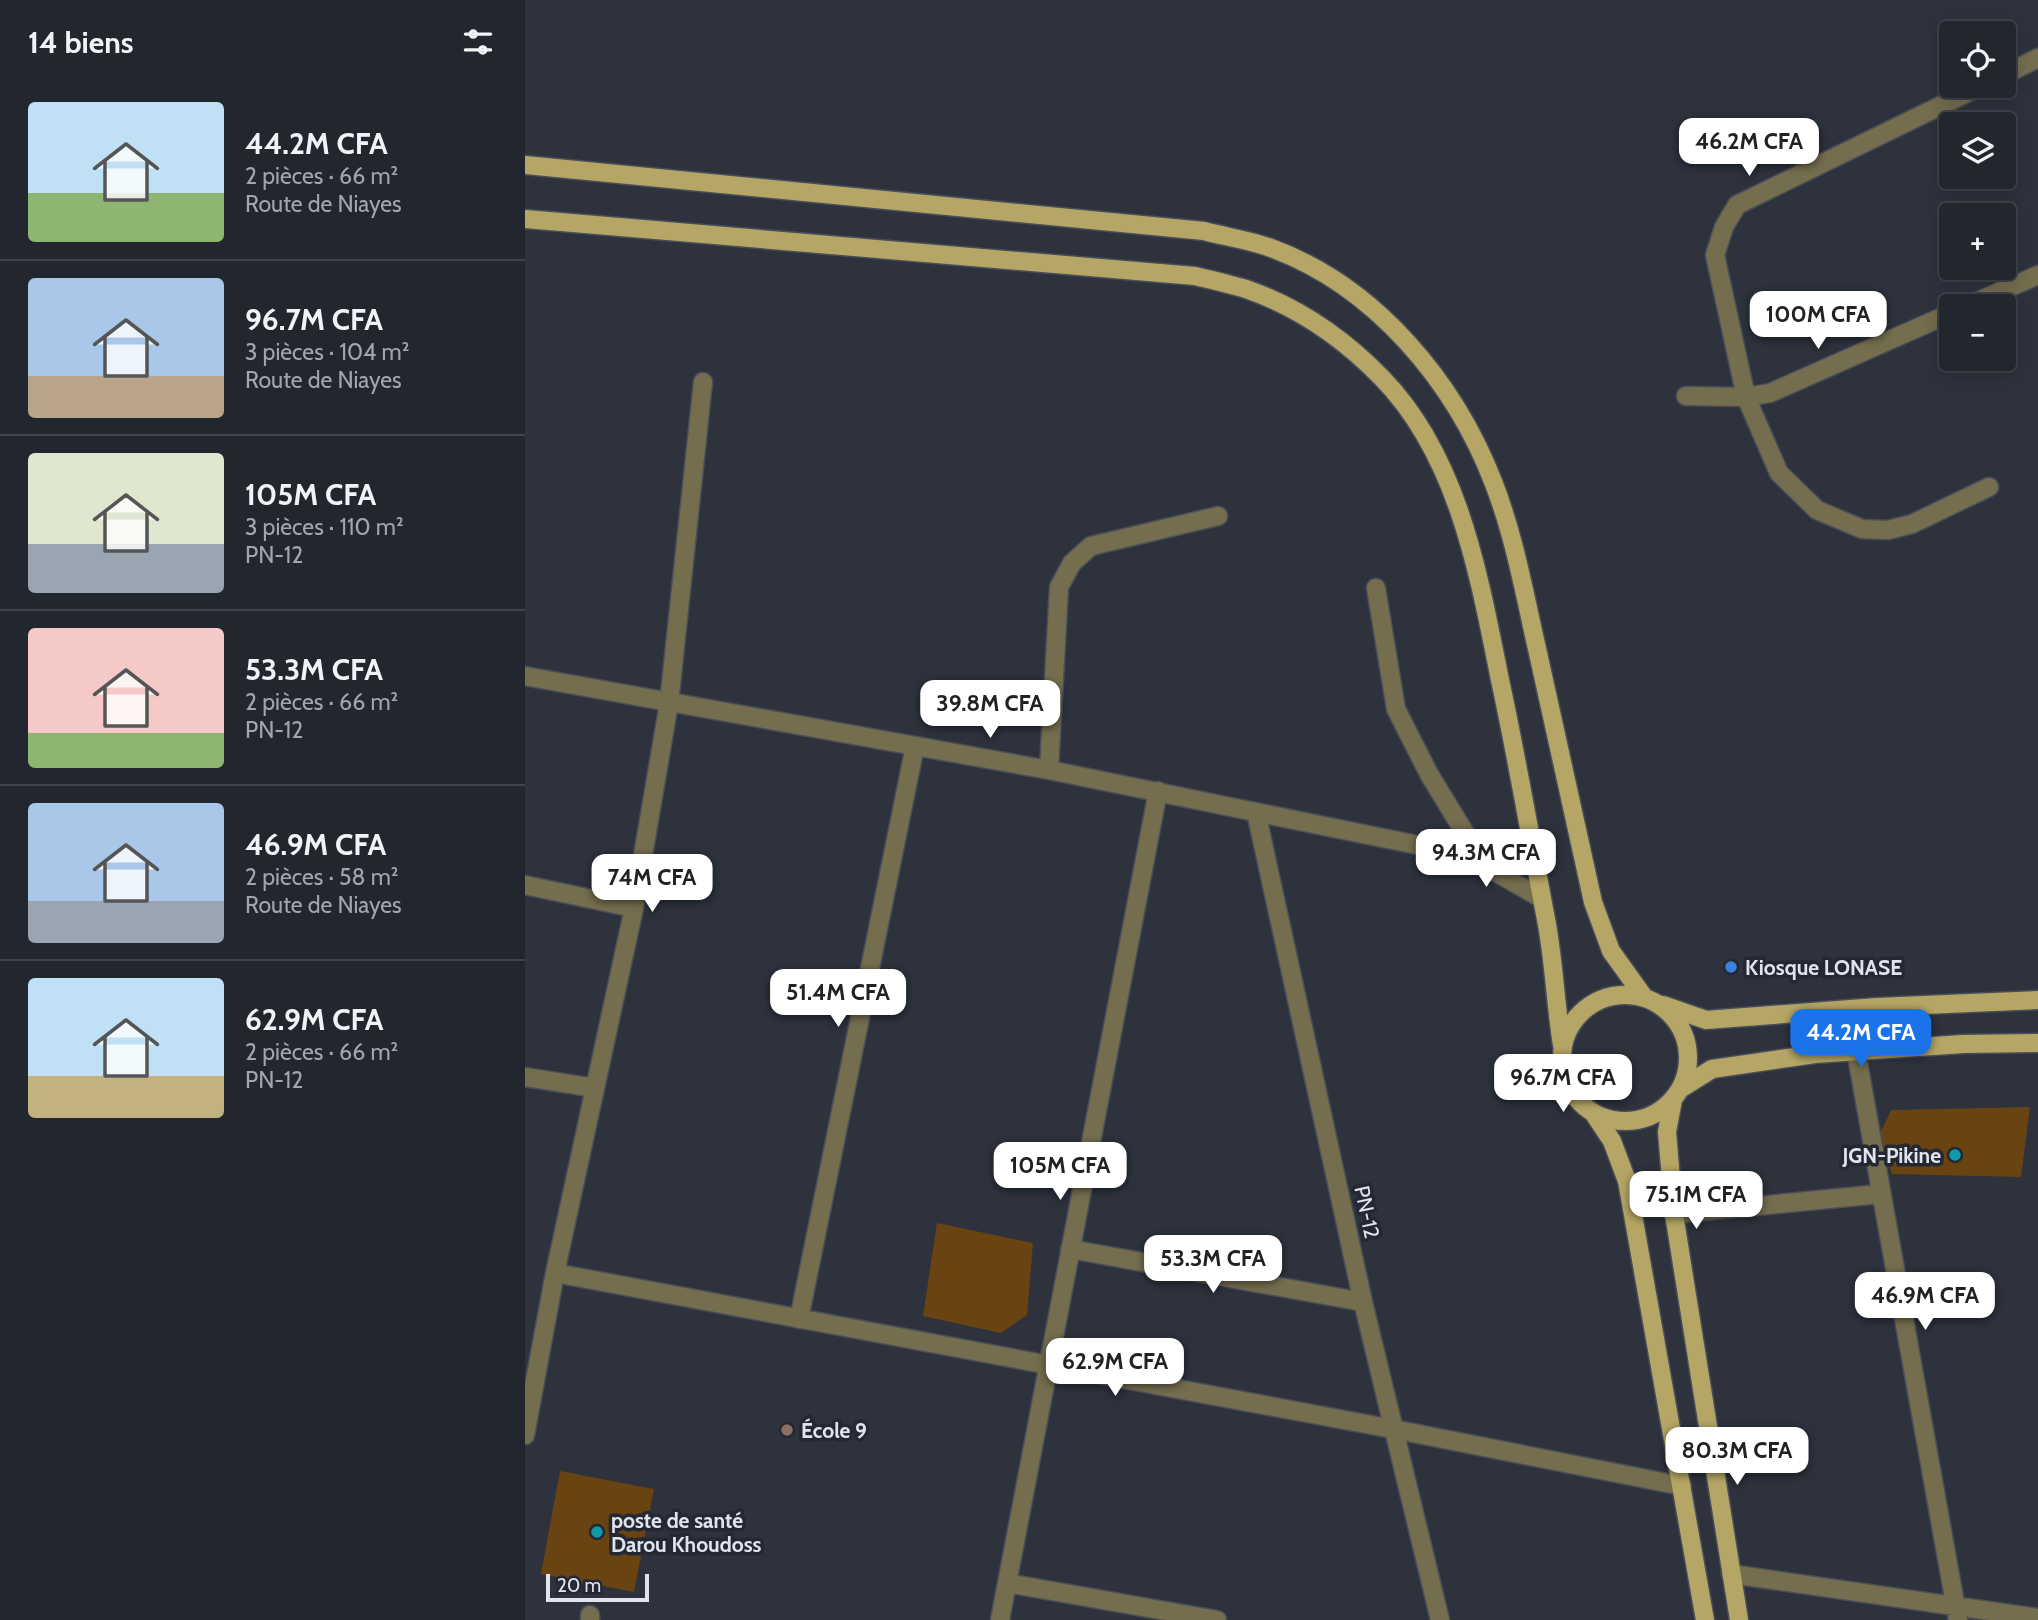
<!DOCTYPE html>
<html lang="fr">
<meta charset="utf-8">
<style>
:root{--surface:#22262e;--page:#2e323a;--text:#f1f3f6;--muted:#a2a5aa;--line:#3f434a;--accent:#1a73e8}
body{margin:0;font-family:Cabin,sans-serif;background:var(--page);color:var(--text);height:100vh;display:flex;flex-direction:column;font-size:26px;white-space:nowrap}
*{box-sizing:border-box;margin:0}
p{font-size:23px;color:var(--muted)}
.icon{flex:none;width:38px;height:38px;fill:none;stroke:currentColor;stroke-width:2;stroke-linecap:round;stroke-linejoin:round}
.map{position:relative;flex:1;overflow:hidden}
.sheet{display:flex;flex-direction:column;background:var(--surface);width:525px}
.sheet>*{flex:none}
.controls{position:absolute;left:1414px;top:21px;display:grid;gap:14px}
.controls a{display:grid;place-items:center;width:77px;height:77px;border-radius:7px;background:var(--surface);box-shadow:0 4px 18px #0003,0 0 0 2px var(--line);font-size:35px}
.scale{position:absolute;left:21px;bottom:18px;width:103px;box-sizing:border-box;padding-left:7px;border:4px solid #e1e4ec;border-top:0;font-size:19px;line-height:24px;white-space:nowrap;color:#e1e4ec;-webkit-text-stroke:5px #232833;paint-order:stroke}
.price{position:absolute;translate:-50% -60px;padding:0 16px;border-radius:14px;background:#fff;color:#222;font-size:23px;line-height:46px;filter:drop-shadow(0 2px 4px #0008)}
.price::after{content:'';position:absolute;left:50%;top:42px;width:21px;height:16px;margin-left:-10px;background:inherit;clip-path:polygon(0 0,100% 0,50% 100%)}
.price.active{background:var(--accent);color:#fff}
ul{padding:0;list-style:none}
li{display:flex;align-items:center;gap:21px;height:175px;padding:0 28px}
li+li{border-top:2px solid var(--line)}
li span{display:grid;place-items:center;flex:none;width:196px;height:140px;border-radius:7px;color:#555}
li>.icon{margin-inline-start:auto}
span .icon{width:84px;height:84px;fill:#fffc;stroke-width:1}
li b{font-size:30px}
h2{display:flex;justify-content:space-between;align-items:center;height:84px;padding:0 28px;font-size:30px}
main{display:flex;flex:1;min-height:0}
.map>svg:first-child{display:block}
.building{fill:#694312}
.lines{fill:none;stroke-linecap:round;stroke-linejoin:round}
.minor-casing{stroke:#4a4e59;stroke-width:21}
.major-casing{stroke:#4a4e59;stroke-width:21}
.minor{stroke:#746d4e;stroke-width:18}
.major{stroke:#b5a666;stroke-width:18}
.shop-dot{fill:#3f7fe0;stroke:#232833;stroke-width:2.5}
.culture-dot{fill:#0f9aa8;stroke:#232833;stroke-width:2.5}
.education-dot{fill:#8d6e63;stroke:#232833;stroke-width:2.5}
.labels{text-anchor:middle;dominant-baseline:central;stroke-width:7;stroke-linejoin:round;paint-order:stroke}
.poi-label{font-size:21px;font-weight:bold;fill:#e1e4ec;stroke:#232833;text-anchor:start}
.street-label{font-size:21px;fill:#e1e4ec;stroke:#232833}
</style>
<main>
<section class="sheet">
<h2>14 biens<svg class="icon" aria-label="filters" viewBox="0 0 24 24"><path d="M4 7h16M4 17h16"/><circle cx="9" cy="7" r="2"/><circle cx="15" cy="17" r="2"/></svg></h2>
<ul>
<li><span style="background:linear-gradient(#bfe0f5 65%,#8fb573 0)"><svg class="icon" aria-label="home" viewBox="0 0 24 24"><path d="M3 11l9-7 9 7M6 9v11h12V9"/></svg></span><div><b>44.2M CFA</b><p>2 pièces · 66 m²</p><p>Route de Niayes</p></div></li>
<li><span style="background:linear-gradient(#a9c7e8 70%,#b9a48a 0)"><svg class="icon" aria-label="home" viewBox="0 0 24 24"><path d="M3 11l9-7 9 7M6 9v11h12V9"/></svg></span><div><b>96.7M CFA</b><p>3 pièces · 104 m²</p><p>Route de Niayes</p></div></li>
<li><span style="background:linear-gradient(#dfe7d0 65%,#9aa5b1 0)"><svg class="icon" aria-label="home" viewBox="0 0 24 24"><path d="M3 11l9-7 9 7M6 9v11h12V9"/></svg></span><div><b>105M CFA</b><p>3 pièces · 110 m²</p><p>PN-12</p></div></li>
<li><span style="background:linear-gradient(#f6c9c9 75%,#8fb573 0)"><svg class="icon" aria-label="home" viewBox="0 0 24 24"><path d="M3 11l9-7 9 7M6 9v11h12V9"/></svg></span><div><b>53.3M CFA</b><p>2 pièces · 66 m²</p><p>PN-12</p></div></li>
<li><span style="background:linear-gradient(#a9c7e8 70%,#9aa5b1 0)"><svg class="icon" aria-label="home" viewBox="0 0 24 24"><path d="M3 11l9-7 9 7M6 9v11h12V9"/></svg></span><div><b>46.9M CFA</b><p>2 pièces · 58 m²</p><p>Route de Niayes</p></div></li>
<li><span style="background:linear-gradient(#bfe0f5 70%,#c2b280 0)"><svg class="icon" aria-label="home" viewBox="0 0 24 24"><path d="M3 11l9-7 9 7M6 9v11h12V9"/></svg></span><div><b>62.9M CFA</b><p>2 pièces · 66 m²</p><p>PN-12</p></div></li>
</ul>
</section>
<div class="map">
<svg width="1513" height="1620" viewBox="0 0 1513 1620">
<rect width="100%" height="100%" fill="#2d323d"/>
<path class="building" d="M1505,1107L1496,1177L1367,1174L1354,1136L1366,1110Z
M412,1223L508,1243L502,1315L476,1333L398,1316Z
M35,1471L129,1489L109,1592L16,1574Z"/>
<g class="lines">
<g class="minor-casing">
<path id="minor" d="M1479,75L1513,58
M1456,86L1212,205L1199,227L1190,255L1221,397L1254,473L1292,510L1337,529L1363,530L1387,524L1464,487
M1442,306L1513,275
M1161,396L1221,397L1245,393L1426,313
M851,588L871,709L904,774L960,866
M0,676L524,770L922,851L960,866L1016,898
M524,770L534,587L547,563L566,546L693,516
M731,812L838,1302L915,1620
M0,885L109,908
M1331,1051L1433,1620
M0,1077L70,1088
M1149,1214L1355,1194
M545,1249L838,1302
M30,1273L868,1429L1157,1486
M274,1319L390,746
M0,1435L30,1273L109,908L144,703L178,382
M1206,1574L1513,1618
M482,1583L692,1620
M65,1620V1615
M475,1620L633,791"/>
</g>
<g class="major-casing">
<path id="major" d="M0,165L679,231C701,237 725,240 746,248C850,286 930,382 969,484C990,538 1000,597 1013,653C1032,736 1050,819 1068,902L1086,951L1119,997
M0,219L670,276C687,280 704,284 721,289C773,307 819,339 857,378C934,457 954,576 975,680C992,758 1005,836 1020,914C1029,957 1030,1002 1037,1045
M1037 1058a63 63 0 1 1 126 0a63 63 0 1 1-126 0Z
M1138,1005L1181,1020L1352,1007L1513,1000
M1155,1089L1187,1069L1290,1054L1438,1044L1513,1043
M1148,1100L1142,1132L1149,1214L1214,1620
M1069,1114L1087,1141L1102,1181L1180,1620"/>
</g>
<use href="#minor" class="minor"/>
<use href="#major" class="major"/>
</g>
<circle class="shop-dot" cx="1206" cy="967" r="7"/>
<g class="culture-dot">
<circle cx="1430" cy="1155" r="7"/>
<circle cx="72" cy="1532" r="7"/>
</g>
<circle class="education-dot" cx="262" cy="1430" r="7"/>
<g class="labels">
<g class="poi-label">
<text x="1220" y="967">Kiosque LONASE</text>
<text x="1416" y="1155" text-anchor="end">JGN-Pikine</text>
<text x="276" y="1430">École 9</text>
<text x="86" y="1520">poste de santé<tspan x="86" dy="24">Darou Khoudoss</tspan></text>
</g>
<g class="street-label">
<text transform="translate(842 1212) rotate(78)">PN-12</text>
</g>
</g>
</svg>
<div class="controls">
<a><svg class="icon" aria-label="locate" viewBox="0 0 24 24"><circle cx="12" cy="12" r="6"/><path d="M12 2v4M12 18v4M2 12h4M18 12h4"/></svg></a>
<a><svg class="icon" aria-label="layers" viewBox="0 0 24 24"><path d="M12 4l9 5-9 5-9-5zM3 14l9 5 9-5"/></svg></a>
<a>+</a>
<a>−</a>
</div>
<div class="scale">20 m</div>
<b class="price" style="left:1224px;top:178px">46.2M CFA</b>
<b class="price" style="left:1293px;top:351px">100M CFA</b>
<b class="price" style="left:465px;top:740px">39.8M CFA</b>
<b class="price" style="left:961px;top:889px">94.3M CFA</b>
<b class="price" style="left:127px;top:914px">74M CFA</b>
<b class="price" style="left:313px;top:1029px">51.4M CFA</b>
<b class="price active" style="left:1336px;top:1069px">44.2M CFA</b>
<b class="price" style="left:1038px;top:1114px">96.7M CFA</b>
<b class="price" style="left:535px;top:1202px">105M CFA</b>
<b class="price" style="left:1171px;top:1231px">75.1M CFA</b>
<b class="price" style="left:688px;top:1295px">53.3M CFA</b>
<b class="price" style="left:1400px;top:1332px">46.9M CFA</b>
<b class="price" style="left:590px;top:1398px">62.9M CFA</b>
<b class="price" style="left:1212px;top:1487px">80.3M CFA</b>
</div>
</main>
